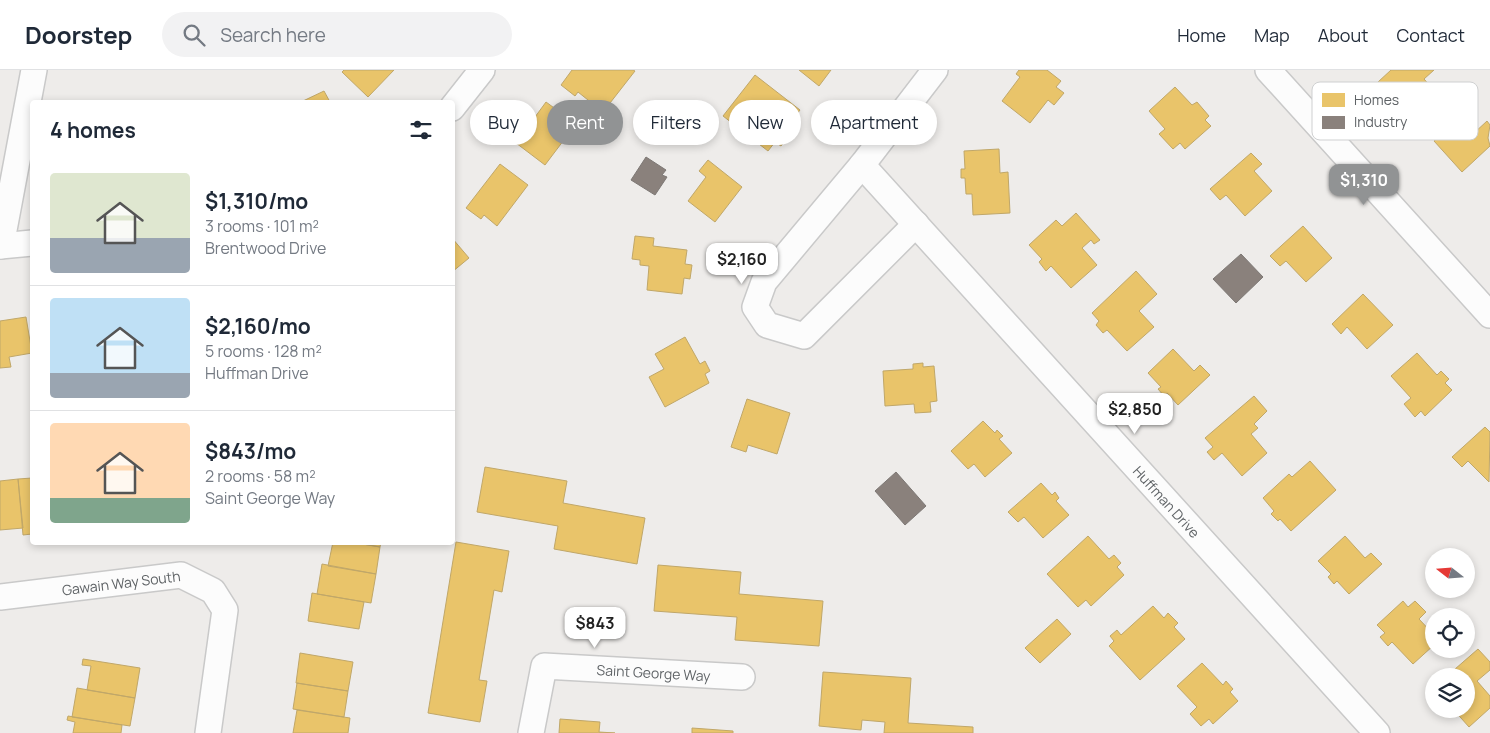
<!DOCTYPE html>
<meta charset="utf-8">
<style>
:root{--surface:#fff;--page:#f2f2f3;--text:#1f2937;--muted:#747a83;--line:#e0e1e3;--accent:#919394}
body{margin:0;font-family:Manrope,sans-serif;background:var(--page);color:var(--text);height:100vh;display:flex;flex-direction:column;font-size:19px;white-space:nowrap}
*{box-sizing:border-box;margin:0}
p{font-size:16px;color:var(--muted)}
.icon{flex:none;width:28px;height:28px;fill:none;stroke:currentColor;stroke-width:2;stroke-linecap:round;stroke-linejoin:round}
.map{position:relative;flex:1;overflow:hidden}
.drawer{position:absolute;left:30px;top:30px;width:425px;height:445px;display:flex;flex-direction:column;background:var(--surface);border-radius:5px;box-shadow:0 2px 8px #0003}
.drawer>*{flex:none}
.guide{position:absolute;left:470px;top:30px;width:475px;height:45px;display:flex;gap:10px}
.needle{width:32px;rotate:287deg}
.fabs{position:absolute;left:1425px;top:478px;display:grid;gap:10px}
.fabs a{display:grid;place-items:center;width:50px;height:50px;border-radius:50%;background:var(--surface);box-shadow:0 2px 8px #0003;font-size:25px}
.price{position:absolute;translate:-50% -42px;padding:0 11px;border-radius:10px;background:#fff;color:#222;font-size:16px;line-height:32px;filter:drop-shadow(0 1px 2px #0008)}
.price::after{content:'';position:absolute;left:50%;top:30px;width:15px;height:11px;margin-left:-8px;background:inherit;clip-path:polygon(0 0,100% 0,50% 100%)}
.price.selected{background:var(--accent);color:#fff}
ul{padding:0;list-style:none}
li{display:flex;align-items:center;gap:15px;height:125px;padding:0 20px}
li+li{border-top:1px solid var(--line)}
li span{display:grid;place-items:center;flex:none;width:140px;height:100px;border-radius:5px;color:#555}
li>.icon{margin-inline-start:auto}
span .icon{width:60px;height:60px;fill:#fffc;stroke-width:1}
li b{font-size:21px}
h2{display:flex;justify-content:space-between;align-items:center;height:60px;padding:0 20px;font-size:21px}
.pill{padding:0 18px;border-radius:22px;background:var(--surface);box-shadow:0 2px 8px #0003;font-size:18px;line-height:45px}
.pill.selected{background:var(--accent);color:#fff}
header{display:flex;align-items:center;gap:30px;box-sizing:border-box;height:70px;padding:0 25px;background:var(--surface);border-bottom:1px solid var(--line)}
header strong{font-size:24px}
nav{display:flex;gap:28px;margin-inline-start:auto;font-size:18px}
.search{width:350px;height:45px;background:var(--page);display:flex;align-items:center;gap:12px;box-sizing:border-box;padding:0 18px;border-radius:28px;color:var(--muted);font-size:19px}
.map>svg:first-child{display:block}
.homes{fill:#e9c46a;stroke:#c0a769}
.industry{fill:#8a817c;stroke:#7d7875}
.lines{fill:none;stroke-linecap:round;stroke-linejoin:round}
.minor-casing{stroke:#c9c9c9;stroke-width:28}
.minor{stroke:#fcfcfc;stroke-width:25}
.labels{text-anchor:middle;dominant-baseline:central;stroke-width:5;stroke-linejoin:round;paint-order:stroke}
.street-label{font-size:14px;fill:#5f6366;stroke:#fff}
.key{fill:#fff;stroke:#cfd0d1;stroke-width:1}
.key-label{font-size:14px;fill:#5f6366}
</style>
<header>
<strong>Doorstep</strong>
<div class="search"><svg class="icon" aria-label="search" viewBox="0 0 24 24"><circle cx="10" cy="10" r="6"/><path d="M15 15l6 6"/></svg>Search here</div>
<nav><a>Home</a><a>Map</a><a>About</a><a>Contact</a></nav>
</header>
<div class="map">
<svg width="1490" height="663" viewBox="0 0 1490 663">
<rect width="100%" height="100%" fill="#eeecea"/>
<path class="homes" d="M344,0H394L368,27L342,2Z
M572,0H633L635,1L603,42L578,22L575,26L561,15Z
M799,0H831L819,16Z
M1019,0H1047L1061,11L1056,17L1064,23L1054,35L1048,30L1030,53L1002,31L1020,7L1016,4Z
M1391,0H1434L1424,9L1439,26L1413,49L1393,27L1389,31L1381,23L1385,19L1378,12Z
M755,5L800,40L781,64L787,68L781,76L775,72L768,81L723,46Z
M1175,17L1192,35L1197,32L1209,46L1205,50L1211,56L1185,79L1180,73L1173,79L1159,64L1165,59L1149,41Z
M324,21L330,32L303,31Z
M546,32L576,54L545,95L516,73Z
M1459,49L1473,64L1487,51L1490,55L1488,68L1490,76L1462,102L1434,71Z
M999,79L1000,103L1008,102L1010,143L973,145L972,124H966L965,108H961V99H965L964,81Z
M1251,83L1262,94L1254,101L1272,121L1245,146L1226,125L1220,130L1210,119Z
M708,90L742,117L715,152L688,131L706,107L699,101Z
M500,94L528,115L497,156L484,145L481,149L466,138Z
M1076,143L1100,170L1094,174L1091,170L1082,178L1097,195L1071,218L1051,196L1046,201L1039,192L1042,189L1029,175L1056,150L1062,156Z
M1303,156L1332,188L1306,212L1286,191L1280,196L1270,186Z
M635,166L654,168L653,176L687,180L685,194L692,195L690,209L684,208L682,224L647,220L649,196L640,195V190L632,189Z
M452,168L469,188L452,202Z
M1136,201L1157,224L1139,241L1154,257L1127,281L1107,260L1103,263L1096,255L1099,251L1092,243Z
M1363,224L1393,255L1367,279L1347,257L1341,264L1332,254Z
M26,247L32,283L9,287L11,297L0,298V251Z
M685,267L700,294L705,291L710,301L705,304L709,313L665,337L649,307L664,299L655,284Z
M1173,279L1194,301L1200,295L1210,305L1178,335L1167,323L1164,326L1158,319L1161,317L1148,303Z
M1417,283L1437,305L1441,301L1449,309L1445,313L1452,320L1425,346L1421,341L1415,347L1404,334L1411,328L1391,306Z
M923,293V297L934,296L937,331L930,332L931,342L915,343L914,334L885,336L883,301L913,299V294Z
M1254,326L1267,341L1254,354L1258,358L1251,364L1267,383L1242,406L1222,383L1214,390L1207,382L1213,377L1205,368Z
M747,329L790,343L777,384L748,375L746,382L731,377Z
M983,351L995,363L997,360L1003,366L999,369L1012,383L985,407L974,394L968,399L951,381Z
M1485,357L1490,362L1489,412L1468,391L1462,397L1452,387Z
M1310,391L1336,420L1291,461L1280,449L1278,451L1271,444L1274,441L1263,428L1289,404L1292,407Z
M485,397L567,411L563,433L645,448L637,494L554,479L558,456L477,442Z
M32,408V464L23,465L18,409Z
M18,409L23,458L0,460V411Z
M1041,413L1052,425L1055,422L1059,428L1056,431L1069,445L1043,468L1024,447L1018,452L1008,442Z
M1088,466L1109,489L1114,485L1121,493L1117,497L1124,505L1091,536L1086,530L1078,537L1047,504Z
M1345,466L1365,488L1371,483L1382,494L1349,524L1337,511L1334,514L1328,507L1331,504L1318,491Z
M333,472H351L380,477L376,504L328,496Z
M351,472H381L380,477Z
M456,472L509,481L502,522L494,520L479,610L487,611L480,652L428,643Z
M322,494L376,504L371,533L317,524Z
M658,495L741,502L739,524L823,531L819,576L735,570L737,547L654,541Z
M312,523L364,532L359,559L308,551Z
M1403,531L1408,537L1415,531L1426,542L1419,549L1434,565V575L1413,594L1392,572L1388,576L1380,567L1385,563L1377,555Z
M1153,536L1164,548L1168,543L1178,553L1174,557L1185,569L1140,610L1109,576L1114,571L1110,566L1117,560L1121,565Z
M1057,549L1071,564L1040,593L1025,578Z
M1478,579L1490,592V600L1477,611L1490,626V638L1469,657L1453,639H1466V606H1447Z
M300,583L353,592L348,621L296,613Z
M83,589L140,598L135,628L87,620L91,596L82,595Z
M1202,593L1223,615L1226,611L1233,619L1230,622L1238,631L1213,654L1209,649L1201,656L1190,644L1197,637L1177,616Z
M823,602L911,608L908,653L973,657V663H884L885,652L862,650L861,660L819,656Z
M297,613L348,621L344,647L293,639Z
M77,618L135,628L130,656L72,647Z
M297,640L350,648L348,663H293Z
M68,646L122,655L121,663H73L75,652L67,650Z
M560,649L600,652L599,662L615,663H559Z
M692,658L733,661V663H692Z"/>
<path class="industry" d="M646,87L666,100L662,105L667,107L655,125L631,110Z
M1241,184L1263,207L1236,233L1213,209Z
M896,402L926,436L905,455L875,421Z"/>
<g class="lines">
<g class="minor-casing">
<g id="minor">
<path d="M1268,0L1490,245"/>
<path d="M452,38L482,0"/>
<path id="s1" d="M862,95L1377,663"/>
<path d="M916,154L804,266L767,255L755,237L764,212L862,95L935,0"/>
<path d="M0,176L32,173"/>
<path d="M1,176L34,0"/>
<path id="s2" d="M0,527L181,505L213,521L225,540L208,663"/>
<path id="s3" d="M531,663L544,596L742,607"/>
</g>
</g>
<use href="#minor" class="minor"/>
</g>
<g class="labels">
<g class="street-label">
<text stroke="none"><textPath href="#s1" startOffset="454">Huffman Drive</textPath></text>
<text stroke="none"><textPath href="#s2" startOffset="122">Gawain Way South</textPath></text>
<text stroke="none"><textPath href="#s3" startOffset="178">Saint George Way</textPath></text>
</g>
</g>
<rect x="1312" y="12" width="166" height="58" rx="8" class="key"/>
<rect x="1322" y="23" width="23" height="14" fill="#e9c46a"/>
<rect x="1322" y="46" width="23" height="13" fill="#8a817c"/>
<g class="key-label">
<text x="1354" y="35">Homes</text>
<text x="1354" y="57">Industry</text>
</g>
</svg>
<div class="fabs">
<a><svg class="needle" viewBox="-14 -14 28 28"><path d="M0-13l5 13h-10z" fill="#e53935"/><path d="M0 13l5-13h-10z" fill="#747a83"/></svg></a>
<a><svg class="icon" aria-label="locate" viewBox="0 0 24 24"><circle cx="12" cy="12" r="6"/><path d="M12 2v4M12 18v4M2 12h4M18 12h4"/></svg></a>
<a><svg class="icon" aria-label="layers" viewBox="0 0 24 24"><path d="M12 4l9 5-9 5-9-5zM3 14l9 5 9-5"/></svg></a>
</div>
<b class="price selected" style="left:1364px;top:136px">$1,310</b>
<b class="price" style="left:742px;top:215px">$2,160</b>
<b class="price" style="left:1135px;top:365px">$2,850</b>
<b class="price" style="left:595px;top:579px">$843</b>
<div class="guide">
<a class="pill">Buy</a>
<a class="pill selected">Rent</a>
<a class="pill">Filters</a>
<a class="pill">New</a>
<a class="pill">Apartment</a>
</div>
<section class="drawer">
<h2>4 homes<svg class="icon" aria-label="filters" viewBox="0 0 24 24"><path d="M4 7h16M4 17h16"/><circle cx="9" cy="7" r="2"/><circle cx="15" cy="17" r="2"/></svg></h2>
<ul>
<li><span style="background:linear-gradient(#dfe7d0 65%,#9aa5b1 0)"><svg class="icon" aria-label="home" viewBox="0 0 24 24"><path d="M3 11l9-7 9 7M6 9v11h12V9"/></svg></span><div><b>$1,310/mo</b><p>3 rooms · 101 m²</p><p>Brentwood Drive</p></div></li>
<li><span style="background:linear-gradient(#bfe0f5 75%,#9aa5b1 0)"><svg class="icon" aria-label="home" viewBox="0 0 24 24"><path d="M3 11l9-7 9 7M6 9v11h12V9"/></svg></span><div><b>$2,160/mo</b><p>5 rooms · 128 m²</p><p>Huffman Drive</p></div></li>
<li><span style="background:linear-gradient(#ffd9b3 75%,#7fa58c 0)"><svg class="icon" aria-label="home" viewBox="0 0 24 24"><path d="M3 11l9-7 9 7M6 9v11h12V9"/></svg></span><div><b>$843/mo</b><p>2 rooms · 58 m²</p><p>Saint George Way</p></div></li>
</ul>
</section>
</div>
